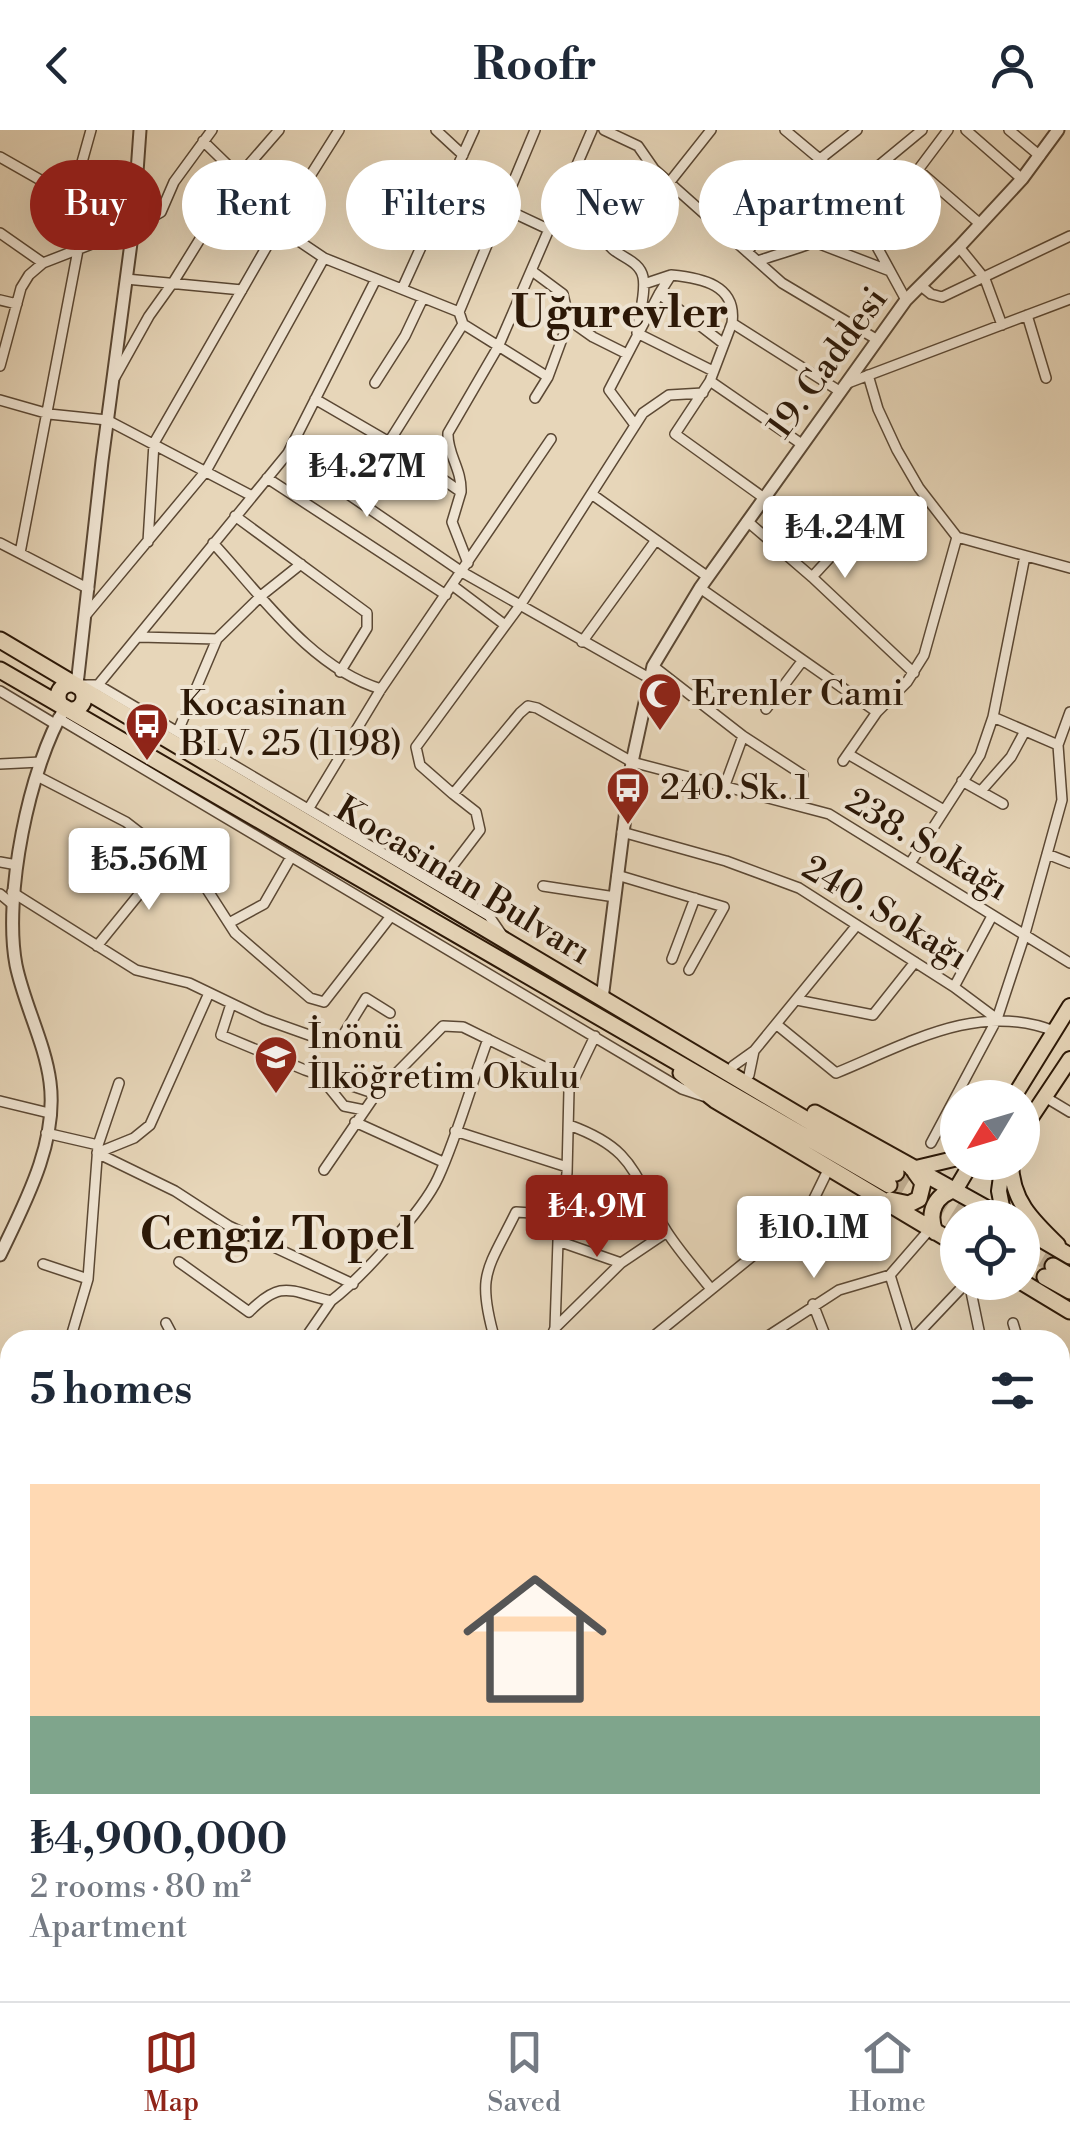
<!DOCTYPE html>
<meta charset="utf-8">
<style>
:root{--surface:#fff;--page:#f6f6f7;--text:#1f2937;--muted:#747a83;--line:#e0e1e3;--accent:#8f2418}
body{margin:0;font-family:"Libre Bodoni",serif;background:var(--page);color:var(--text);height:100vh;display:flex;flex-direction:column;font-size:38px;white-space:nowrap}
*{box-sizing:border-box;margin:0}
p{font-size:32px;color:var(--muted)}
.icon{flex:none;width:55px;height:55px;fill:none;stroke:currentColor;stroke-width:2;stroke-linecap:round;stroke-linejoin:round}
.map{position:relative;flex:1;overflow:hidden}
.panel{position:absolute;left:0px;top:1200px;width:1070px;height:672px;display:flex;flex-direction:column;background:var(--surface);border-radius:30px 30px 0 0;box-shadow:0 10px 40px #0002}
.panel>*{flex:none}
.guide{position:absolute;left:30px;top:30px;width:1010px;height:90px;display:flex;gap:20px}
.needle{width:65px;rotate:232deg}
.tools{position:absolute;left:940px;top:950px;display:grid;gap:20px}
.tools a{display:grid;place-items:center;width:100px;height:100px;border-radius:50%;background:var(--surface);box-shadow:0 10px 40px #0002;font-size:50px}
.price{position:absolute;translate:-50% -85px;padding:0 22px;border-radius:10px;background:#fff;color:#222;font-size:32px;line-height:65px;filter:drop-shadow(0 2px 5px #0008)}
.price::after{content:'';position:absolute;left:50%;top:60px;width:30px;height:22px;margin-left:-15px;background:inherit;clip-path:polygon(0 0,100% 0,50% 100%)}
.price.on{background:var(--accent);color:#fff}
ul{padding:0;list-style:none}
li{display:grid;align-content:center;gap:20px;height:530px;padding:0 30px}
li+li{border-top:2px solid var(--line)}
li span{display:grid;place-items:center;height:310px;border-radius:0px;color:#555}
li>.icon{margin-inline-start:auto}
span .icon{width:180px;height:180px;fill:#fffc;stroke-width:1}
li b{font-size:42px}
h2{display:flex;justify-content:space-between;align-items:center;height:120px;padding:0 30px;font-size:42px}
.chip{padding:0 35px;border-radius:45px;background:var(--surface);box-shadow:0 10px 40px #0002;font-size:35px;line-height:90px}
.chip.on{background:var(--accent);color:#fff}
header{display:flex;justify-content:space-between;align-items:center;height:130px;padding:0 30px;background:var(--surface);font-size:45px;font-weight:800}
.dock{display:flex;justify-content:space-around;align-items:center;height:140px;border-top:2px solid var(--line);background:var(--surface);font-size:28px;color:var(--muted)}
.dock a{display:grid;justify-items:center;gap:5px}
.dock .on{color:var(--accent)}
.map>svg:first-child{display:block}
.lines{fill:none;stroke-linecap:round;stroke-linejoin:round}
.trunk-tunnel{stroke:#c2b095;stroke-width:15;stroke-dasharray:15 8;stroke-linecap:butt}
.minor-casing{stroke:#5b4834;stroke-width:12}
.tertiary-casing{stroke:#5b4834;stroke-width:15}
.primary-casing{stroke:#2c1807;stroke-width:18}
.trunk-casing{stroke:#2c1807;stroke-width:19}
.minor{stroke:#efe4d2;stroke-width:9}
.tertiary{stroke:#efe4d2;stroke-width:11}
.primary{stroke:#e7d6b9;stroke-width:14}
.trunk{stroke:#e7d6b9;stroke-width:15}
.labels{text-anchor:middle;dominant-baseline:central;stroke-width:8;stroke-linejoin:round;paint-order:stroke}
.street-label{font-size:35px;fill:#2c1807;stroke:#efe4d2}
.poi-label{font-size:35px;fill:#2c1807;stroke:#efe4d2;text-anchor:start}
.district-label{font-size:45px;font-weight:bold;fill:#2c1807;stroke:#efe4d2}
</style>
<header><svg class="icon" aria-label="back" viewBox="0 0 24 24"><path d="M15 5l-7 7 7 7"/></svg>Roofr<svg class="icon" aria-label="person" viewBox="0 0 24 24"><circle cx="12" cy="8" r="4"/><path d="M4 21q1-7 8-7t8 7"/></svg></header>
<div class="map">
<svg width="1070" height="1871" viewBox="0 0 1070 1871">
<rect width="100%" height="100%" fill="#e7d6b9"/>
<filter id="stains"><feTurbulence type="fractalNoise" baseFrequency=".002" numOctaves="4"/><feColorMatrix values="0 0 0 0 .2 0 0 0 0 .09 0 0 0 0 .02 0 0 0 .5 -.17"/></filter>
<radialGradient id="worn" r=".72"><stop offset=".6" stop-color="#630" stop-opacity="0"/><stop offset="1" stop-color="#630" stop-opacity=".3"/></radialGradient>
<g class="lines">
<path class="trunk-tunnel" d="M896,1043L971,1088
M889,1055L958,1095
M1022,1118L1053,1136
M1022,1133L1045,1147"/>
<g class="minor-casing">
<path id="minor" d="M436,0L463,25
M604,0L638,16L654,39L782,153L876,209
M785,0L853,57L870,104L906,170
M966,0L1022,49
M1009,0L1040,26
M203,11L239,46L278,97L324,128L459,182L463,194L548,247
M0,27L72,68L91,0
M820,29L857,0
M918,40L979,93
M669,53L711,0
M853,57L922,0
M766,67L817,113L890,141
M503,78L550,100
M866,92L906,56L948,0
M0,103L43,133
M959,117L985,149L1002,195
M747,122L780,79
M758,131C805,114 830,116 858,69
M532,141L563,164L569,190L593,207L627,224
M126,149L242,160
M644,154L671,145
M921,156L931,164L942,167L1070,106
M402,159L474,0
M659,164L671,145C702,148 737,155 732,193
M0,170L17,174
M459,182L535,0
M1027,185L1046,248
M638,196C640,181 646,161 643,147C639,127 611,127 605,108L617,85L654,39
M637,203L713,241
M0,236L21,158L29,145L43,133L133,98L161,82L174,52L212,0
M868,245L878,279L897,320L919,358L957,407L1070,438
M115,247L149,186L174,151L239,46L279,0
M710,251L803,315
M375,253L405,206L423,168
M848,253L1070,169
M703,263L669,265L643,283L521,474L416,617L420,635L453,664L520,583L528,576L537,578L632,632L829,684L1070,833
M535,268L548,247L569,190
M315,269L389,312L461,362L452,392L468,433
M0,270L49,284L107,290L252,366
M635,295L609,260L659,164L724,214
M389,312L463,194
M288,323L462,442L649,548
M267,348L446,465
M461,362C462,339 447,324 448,303L498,217L592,0
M593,365L708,447
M764,368L675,304L710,251L732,193L841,262
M235,386L367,483V498L340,542
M747,391L812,447L914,543
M148,412L154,313L278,97L339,0
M0,413L89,459
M213,413C261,465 311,538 381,559
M20,423L78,120
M812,447L860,395
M452,455L505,495
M700,458L877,582L907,552L924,525L957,407
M86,485L206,341L324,128
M139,507L217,509
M582,512L656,410
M653,536L743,606L803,645
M81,555H98L489,786L502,805
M98,555L288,323L376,149
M0,561L55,594
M766,579L803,530
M993,587L1058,615
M58,588L682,959L703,966
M178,601L217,509L262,465L301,434
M848,624L942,679
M843,631L877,582
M0,634L41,632
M37,646L126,692L201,750L235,803L310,868L324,872L391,786
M962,651L1003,674
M725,655L743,606
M981,661L1011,627L1025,601
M309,678L381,559L551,309
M622,702L726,731L799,758L954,857L997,889
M1047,724L1070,733
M0,732L17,735
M911,732L980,625L993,587L1025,426
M91,738L143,759
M617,745L724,777L689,840
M438,755L480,700L476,682L453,664
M543,756L615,767
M12,762L136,840L189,853L264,889L337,915L366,868L390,883
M0,764L11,773
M229,793L264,774L291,727
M97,816L170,726
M672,829L695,768
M954,857L992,786
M797,870L873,885L915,832
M231,874L221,905L305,940L376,964
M776,894L836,943C907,914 978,871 1054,901
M733,936L754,921L857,795
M319,945L344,976L364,980
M749,945L754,921
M1045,967L1070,982
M0,971L49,983
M355,992L443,1032
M569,995C638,1020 632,1046 667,1102C680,1122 696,1140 711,1159
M455,1001L567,1037
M46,1003L98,1015
M931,1013L997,889L1024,807L1062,670L1058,615L1070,582
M97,1023L175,1061L229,1096L353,1154
M97,1023L134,1008L150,995L209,863
M324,1040L376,964L443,896L463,897L573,951
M558,1111L621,1133
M179,1132L249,1182C282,1149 289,1161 331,1171C360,1149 423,1081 438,1048C458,1004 471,955 488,909
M43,1134L88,1149
M969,1152L981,1210
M813,1174L827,1210
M166,1193L175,1210
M1013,1193L1018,1210
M555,1198L621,1133L667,1102
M721,1206L724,1210
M70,1210L88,1149L98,1015L119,953
M304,1210L331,1171
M495,1210C476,1144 487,1141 516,1082L563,1085
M550,1210L555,1198L558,1111L567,1043L569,960L595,906
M649,1210L808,1081L829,1038
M762,1210L839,1160L890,1145
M910,1210L890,1145L930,1099
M912,1210L967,1152
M1060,1264L1070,1269
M1060,1346L1070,1352
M1060,1430L1070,1428
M0,1500L10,1498
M0,1584L10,1568
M1060,1686L1070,1718
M0,1718L10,1710
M0,1861L10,1848
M68,1862V1871
M100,1862L119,1871
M300,1862L303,1871
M336,1862L339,1871
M449,1862L452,1871
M502,1862L505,1871
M554,1862L557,1871
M611,1862L613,1871
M671,1862L674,1871
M735,1862L738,1871
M794,1862L797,1871
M867,1862L870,1871
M951,1862L954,1871
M0,1870L1,1871
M152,1871L153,1862
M1016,1871L1070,1868"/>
</g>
<g class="tertiary-casing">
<path id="tertiary" d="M77,555L102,331L133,98L140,0
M602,869L632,632L653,536L700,458L906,170L959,117L1022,49L1058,0
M0,1125C25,1073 58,1012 50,952C45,913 24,874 16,835C3,767 29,637 65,578
M0,1411L10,1413
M192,1862L197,1871"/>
</g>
<g class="primary-casing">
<path id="primary" d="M1013,968L1070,876
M1022,1001L1070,929
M1003,1032L999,1061L1004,1087
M1011,1032C1011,1070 1032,1090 1058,1115
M912,1039L958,1028
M956,1059L972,1032"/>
</g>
<g class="trunk-casing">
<path id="trunk" d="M0,510L896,1043
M0,540L889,1055
M58 567a13 13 0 1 1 26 0a13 13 0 1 1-26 0Z
M681,943L715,970L958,1115
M815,983L1004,1088
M890,1070L909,1074L919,1069L923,1053L915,1042
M1022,1098L1070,1126
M935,1102C927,1082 935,1065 956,1059
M1053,1136L1070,1146
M1045,1147L1070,1161
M1022,1152L1070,1181"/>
</g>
<use href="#minor" class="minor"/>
<use href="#tertiary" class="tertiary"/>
<use href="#primary" class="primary"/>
<use href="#trunk" class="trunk"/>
</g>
<defs>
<g id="mosque-pin" transform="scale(2.25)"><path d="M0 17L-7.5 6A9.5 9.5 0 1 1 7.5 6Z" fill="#8f2418" stroke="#efe4d2"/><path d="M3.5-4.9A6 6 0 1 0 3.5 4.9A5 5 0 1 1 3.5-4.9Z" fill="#fff"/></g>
<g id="bus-pin" transform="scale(2.25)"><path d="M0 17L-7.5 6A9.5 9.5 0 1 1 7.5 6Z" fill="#8f2418" stroke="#efe4d2"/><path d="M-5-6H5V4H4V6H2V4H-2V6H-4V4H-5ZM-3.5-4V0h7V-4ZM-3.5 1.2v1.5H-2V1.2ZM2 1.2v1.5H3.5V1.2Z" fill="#fff"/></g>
<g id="school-pin" transform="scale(2.25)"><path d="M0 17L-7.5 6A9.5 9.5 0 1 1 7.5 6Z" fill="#8f2418" stroke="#efe4d2"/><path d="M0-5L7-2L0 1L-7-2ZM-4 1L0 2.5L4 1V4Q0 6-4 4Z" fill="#fff"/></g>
</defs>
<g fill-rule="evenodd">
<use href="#mosque-pin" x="660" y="564"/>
<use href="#bus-pin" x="147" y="594"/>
<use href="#bus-pin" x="628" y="658"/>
<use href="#school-pin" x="276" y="927"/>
</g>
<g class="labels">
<g class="street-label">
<text transform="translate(828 233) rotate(-54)">19. Caddesi</text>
<text transform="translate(927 715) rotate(31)">238. Sokağı</text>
<text transform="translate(463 751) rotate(31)">Kocasinan Bulvarı</text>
<text transform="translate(885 783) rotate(31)">240. Sokağı</text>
</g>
<g class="poi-label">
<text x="692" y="564">Erenler Cami</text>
<text x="180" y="574">Kocasinan<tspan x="180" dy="40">BLV. 25 (1198)</tspan></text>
<text x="660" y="658">240. Sk. 1</text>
<text x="308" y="907">İnönü<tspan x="308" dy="40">İlköğretim Okulu</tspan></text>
</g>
<g class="district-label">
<text x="620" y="183">Uğurevler</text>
<text x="277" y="1105">Cengiz Topel</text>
</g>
</g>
<rect width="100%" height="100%" filter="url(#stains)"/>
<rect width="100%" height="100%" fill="url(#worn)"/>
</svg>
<div class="tools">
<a><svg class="needle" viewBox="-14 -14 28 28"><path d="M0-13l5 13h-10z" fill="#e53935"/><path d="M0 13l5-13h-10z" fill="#747a83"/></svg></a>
<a><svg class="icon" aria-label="locate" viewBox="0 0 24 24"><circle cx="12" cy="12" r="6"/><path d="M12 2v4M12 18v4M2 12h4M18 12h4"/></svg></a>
</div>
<b class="price" style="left:367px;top:390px">₺4.27M</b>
<b class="price" style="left:845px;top:451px">₺4.24M</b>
<b class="price" style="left:149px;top:783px">₺5.56M</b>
<b class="price on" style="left:597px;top:1130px">₺4.9M</b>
<b class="price" style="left:814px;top:1151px">₺10.1M</b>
<div class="guide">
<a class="chip on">Buy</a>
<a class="chip">Rent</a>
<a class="chip">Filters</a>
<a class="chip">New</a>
<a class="chip">Apartment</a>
</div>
<section class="panel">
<h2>5 homes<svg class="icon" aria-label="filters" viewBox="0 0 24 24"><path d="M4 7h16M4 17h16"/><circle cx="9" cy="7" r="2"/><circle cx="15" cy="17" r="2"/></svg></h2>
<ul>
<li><span style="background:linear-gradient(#ffd9b3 75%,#7fa58c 0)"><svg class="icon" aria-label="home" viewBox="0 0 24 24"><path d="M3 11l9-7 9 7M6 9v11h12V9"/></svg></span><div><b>₺4,900,000</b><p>2 rooms · 80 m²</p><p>Apartment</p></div></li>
</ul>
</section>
</div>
<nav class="dock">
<a class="on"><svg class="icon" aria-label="map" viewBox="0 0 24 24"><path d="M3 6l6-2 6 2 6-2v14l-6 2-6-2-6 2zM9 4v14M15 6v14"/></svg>Map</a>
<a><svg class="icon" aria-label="saved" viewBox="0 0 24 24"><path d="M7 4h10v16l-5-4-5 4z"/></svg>Saved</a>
<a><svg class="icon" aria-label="home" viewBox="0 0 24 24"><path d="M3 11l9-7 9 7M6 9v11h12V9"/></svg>Home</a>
</nav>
